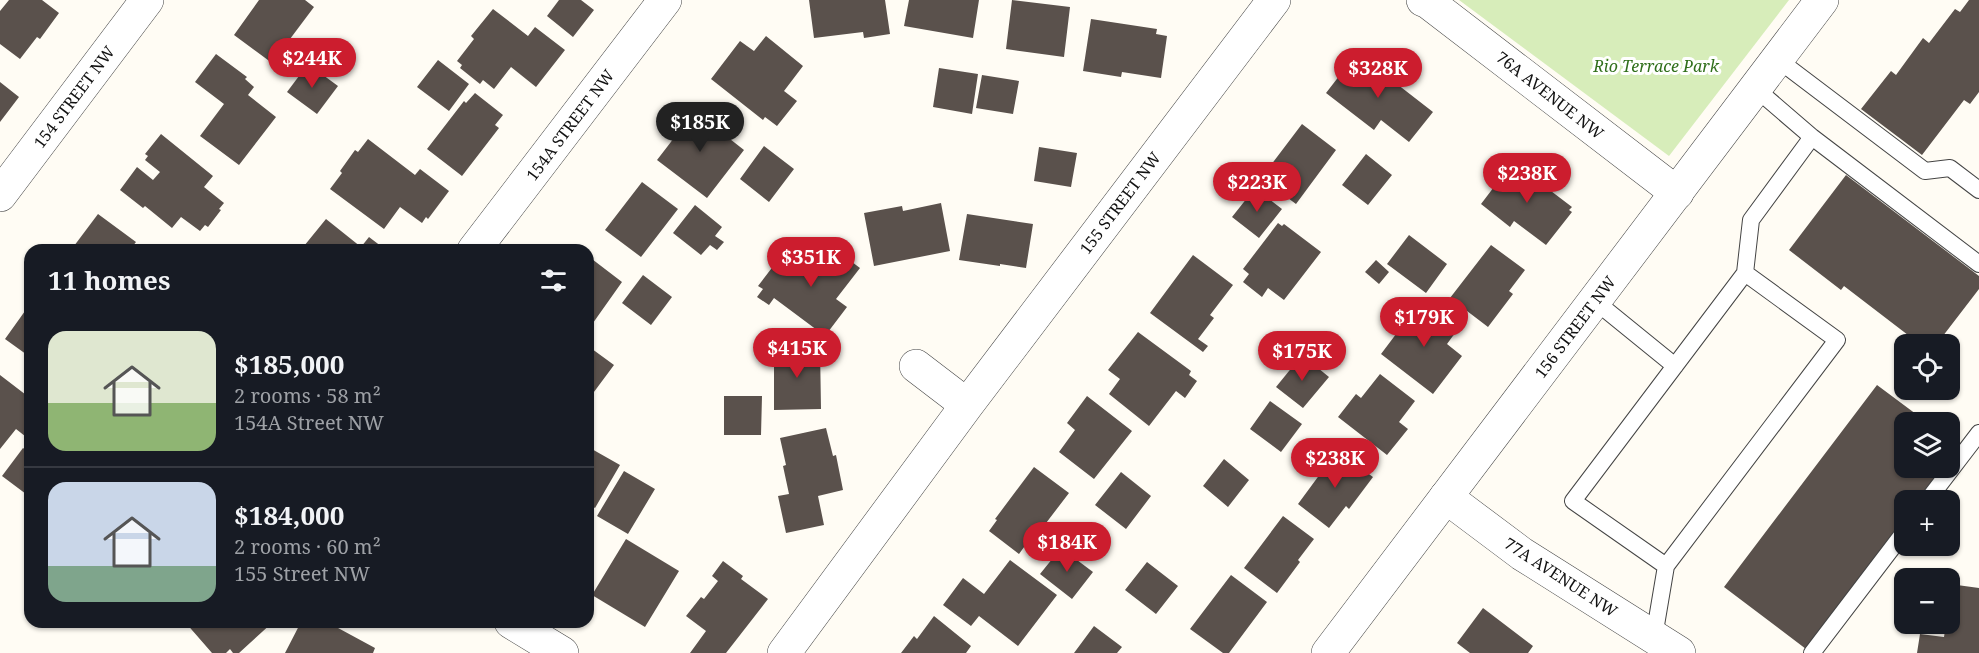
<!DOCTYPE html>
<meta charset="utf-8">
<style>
:root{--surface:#171b24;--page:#20242c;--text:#f1f3f6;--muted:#9ea1a6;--line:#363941;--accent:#cc1d2e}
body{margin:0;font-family:"Noto Serif",serif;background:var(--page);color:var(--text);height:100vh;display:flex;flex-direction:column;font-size:22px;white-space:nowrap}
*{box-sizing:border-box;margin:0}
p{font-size:20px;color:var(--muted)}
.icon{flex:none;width:33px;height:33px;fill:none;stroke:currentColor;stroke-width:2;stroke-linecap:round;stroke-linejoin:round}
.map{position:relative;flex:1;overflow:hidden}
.panel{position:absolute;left:24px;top:244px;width:570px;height:384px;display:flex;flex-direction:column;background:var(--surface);border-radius:18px;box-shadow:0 2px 4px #0004}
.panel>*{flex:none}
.fabs{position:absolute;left:1894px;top:334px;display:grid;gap:12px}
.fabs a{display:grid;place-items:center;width:66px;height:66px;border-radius:12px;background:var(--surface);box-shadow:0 2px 4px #0004;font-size:30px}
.price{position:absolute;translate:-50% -51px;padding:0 14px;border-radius:21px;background:var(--accent);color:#fff;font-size:20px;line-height:39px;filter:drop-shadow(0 2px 3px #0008)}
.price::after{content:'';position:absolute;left:50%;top:36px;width:18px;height:14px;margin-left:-9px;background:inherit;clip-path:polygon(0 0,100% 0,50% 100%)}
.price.selected{background:#222;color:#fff}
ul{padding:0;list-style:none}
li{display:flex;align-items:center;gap:18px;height:150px;padding:0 24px}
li+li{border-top:2px solid var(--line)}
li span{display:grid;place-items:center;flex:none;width:168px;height:120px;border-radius:18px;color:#555}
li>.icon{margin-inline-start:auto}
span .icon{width:72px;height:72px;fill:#fffc;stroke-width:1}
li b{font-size:26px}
h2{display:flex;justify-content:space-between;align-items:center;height:72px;padding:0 24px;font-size:26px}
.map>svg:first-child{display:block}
.green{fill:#d7edba}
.building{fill:#5a514c}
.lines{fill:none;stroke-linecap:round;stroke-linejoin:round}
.service-casing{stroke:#444;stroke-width:18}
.minor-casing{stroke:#444;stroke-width:34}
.tertiary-casing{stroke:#444;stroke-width:34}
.service{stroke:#fff;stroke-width:16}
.minor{stroke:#fff;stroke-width:33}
.tertiary{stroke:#fff;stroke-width:33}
.labels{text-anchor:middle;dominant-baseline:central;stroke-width:6;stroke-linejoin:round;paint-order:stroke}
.park-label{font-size:16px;font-style:italic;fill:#306f1b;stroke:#fff}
.street-label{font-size:16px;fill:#111;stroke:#fff}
</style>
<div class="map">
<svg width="1979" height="653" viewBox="0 0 1979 653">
<rect width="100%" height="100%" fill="#fffcf4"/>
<path class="green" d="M1459,0H1789L1669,156Z"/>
<path class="building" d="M9,0H42L59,13L40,39L37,37L20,59L0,44V11Z
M259,0H305L314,7L272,63L234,35Z
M559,0H581L594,10L573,37L547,16Z
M809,0H885L890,34L864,38L863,32L814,38Z
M909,0H979L973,38L904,26Z
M1012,0L1070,7L1064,57L1006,49Z
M1969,0H1979V92L1970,104L1964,100L1922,155L1861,109L1891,71L1896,75L1923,38L1929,43L1955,9L1960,12Z
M493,9L528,36L535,27L565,50L536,87L511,67L494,89L483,80L480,84L460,68L462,65L457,61L474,39L471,36Z
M1091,19L1157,29L1156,34L1167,36L1161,78L1122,72L1121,77L1083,71Z
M766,36L803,66L784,91L797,101L777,126L765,117L763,120L711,79L740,41L754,51Z
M1357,53L1433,112L1409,142L1381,120L1374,130L1326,93Z
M216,54L247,77L245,79L254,87L248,95L276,117L239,165L200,136L224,104L195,82Z
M438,60L469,84L449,111L417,87Z
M308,64L338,86L317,114L287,92Z
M939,68L978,74L972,114L933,107Z
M982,75L1019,81L1013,114L976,108Z
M0,82L19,97L0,122Z
M475,93L503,115L495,125L499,128L462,176L427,149L464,101L466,103Z
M689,107L744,150L707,198L657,160L674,138L669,134Z
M1302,124L1336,150L1296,204L1261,178Z
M161,134L213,176L204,187L224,203L219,209L221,210L208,227L205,225L200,231L181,217L172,228L145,206L143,208L120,190L137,167L153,180L160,172L145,160L148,156L145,154Z
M368,139L415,175L420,169L449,191L428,219L426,217L422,223L400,207L384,229L330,189L342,173L340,171L355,150L358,152Z
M764,146L794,169L769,202L740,179Z
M1039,147L1077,153L1071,187L1034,181Z
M1366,154L1392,175L1368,205L1342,185Z
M1513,162L1572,207L1569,210L1572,212L1546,245L1514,221L1510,227L1481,204Z
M1846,175L1979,276V289L1936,345H1921L1844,286L1841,290L1789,250Z
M642,182L678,209L641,257L605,230Z
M1255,188L1282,209L1259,238L1232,217Z
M941,203L950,251L874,266L864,213L902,206L903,211Z
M695,205L722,227L715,236L724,242L717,250L710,245L701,255L673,233Z
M98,214L136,242L132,247L137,250H71Z
M967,214L1033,224L1026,268L1000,264V266L959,260Z
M326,219L361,247L369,237L386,250H305L307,248L304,246Z
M1278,223L1282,226L1284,224L1321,252L1284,300L1268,288L1262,297L1243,282L1249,274L1243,269Z
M1409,235L1447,264L1426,293L1387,264Z
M828,244L860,268L836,299L847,307L825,336L774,298L769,305L757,297L763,289L758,286L781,256L805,274Z
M1491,245L1525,270L1509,291L1513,294L1488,327L1450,298Z
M1193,255L1233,285L1210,315L1214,318L1198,339L1208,346L1203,352L1150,313Z
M588,256L622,282L588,330Z
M1376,260L1389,272L1379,284L1365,272Z
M643,275L672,297L651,325L622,303Z
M1421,301L1458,329L1447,344L1462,356L1433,394L1381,354Z
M30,304V357L5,339Z
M1138,332L1191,371L1189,375L1197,381L1185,398L1176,391L1149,426L1109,394L1120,379L1108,370Z
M588,346L614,365L588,400Z
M820,348L821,409L774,410V349Z
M1302,355L1329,377L1303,408L1276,387Z
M1380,374L1415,401L1399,422L1408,429L1387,455L1338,417L1356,394L1361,398Z
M0,375L30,398V440L16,429L0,449Z
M1877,385L1928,423H1905V468H1943L1918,501H1905V518L1806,649L1724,587Z
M724,396H762L761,435H724Z
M1087,396L1132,431L1094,479L1059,452L1075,430L1067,423Z
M1270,401L1302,424L1281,452L1250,429Z
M826,428L833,456L836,455L843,490L818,496L824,525L786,533L778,496L789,494L783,466L786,465L780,438Z
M1950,440L1959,447L1950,459Z
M23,448L30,453V497L2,476Z
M590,448L620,465L595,508L588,504V452Z
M1337,451L1373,477L1349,509L1346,506L1329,528L1298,504Z
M1224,459L1249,480L1228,507L1203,486Z
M1034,467L1069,493L1043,527L1051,532L1053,537L1050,544L1042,546L1034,540L1030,545L1027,543L1019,554L989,531L997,520L995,519Z
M624,471L655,489L628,534L597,516Z
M1121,472L1151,496L1126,529L1095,505Z
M1283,516L1314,539L1298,560L1300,562L1277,593L1244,568Z
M626,539L679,571L645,627L592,595Z
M1061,548L1093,572L1072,599L1040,574Z
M1010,560L1057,595L1018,646L979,616L971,626L943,605L963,578L984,594Z
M723,561L743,576L741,579L768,599L726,653H690L706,631L686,616L701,597L704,599L718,581L712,576Z
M1147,562L1178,586L1156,614L1125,590Z
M1231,575L1267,602L1229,653H1223L1190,629Z
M1957,585L1979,588V653H1917L1920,634L1944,637L1946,624H1950V603L1954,604Z
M1483,608L1533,646L1528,653H1470L1457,643Z
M934,616L971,646L966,653H901L914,636L917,639Z
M185,622H273L239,653H233L230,649L226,653H212Z
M301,622H327L375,648L373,653H285Z
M1094,626L1122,647L1117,653H1074Z"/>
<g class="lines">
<g class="service-casing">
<path id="service" d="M1777,59L1925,171L1950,168L1979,190
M1812,137L1979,264
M1745,273L1751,220L1812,137L1755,88
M1595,301L1675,366
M1927,501L1979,433
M1654,637L1666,566L1573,501L1745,273L1837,340L1666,566
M1812,653L1905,531"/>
</g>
<g class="minor-casing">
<path id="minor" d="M1423,0L1428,2L1677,193
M0,195L147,0
M474,250L665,0
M916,366L967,405
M1446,497L1522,554L1679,653
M511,622L562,653
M784,653L967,405L1274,0"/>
</g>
<g class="tertiary-casing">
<path id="tertiary" d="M1328,653L1822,0"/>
</g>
<use href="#service" class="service"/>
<use href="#minor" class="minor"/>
<use href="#tertiary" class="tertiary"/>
</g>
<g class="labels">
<g class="park-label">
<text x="1656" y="66">Rio Terrace Park</text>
</g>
<g class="street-label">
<text transform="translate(1550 95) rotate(38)">76A AVENUE NW</text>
<text transform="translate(74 97) rotate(-53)">154 STREET NW</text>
<text transform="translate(570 125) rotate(-53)">154A STREET NW</text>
<text transform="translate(1120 203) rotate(-53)">155 STREET NW</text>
<text transform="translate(1575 327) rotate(-53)">156 STREET NW</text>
<text transform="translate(1561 577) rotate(33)">77A AVENUE NW</text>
</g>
</g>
</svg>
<div class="fabs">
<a><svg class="icon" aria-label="locate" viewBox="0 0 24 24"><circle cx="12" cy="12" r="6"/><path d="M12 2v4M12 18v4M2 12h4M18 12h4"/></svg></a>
<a><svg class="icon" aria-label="layers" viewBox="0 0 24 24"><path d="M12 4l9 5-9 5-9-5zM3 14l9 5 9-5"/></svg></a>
<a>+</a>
<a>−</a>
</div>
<b class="price" style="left:312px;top:89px">$244K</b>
<b class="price" style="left:1378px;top:99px">$328K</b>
<b class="price selected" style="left:700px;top:153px">$185K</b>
<b class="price" style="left:1527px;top:204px">$238K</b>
<b class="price" style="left:1257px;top:213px">$223K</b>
<b class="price" style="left:811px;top:288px">$351K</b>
<b class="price" style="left:1424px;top:348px">$179K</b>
<b class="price" style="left:797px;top:379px">$415K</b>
<b class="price" style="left:1302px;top:382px">$175K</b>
<b class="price" style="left:1335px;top:489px">$238K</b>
<b class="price" style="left:1067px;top:573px">$184K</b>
<section class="panel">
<h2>11 homes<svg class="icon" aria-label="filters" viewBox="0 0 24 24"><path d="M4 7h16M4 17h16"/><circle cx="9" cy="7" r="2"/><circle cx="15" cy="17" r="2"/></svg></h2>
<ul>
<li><span style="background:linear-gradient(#dfe7d0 60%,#8fb573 0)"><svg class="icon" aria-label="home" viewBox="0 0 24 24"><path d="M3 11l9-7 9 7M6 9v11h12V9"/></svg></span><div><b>$185,000</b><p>2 rooms · 58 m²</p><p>154A Street NW</p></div></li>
<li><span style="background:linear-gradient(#c9d6e8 70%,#7fa58c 0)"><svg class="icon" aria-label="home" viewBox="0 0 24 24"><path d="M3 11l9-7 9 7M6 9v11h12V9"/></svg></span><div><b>$184,000</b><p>2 rooms · 60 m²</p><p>155 Street NW</p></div></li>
</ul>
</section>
</div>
